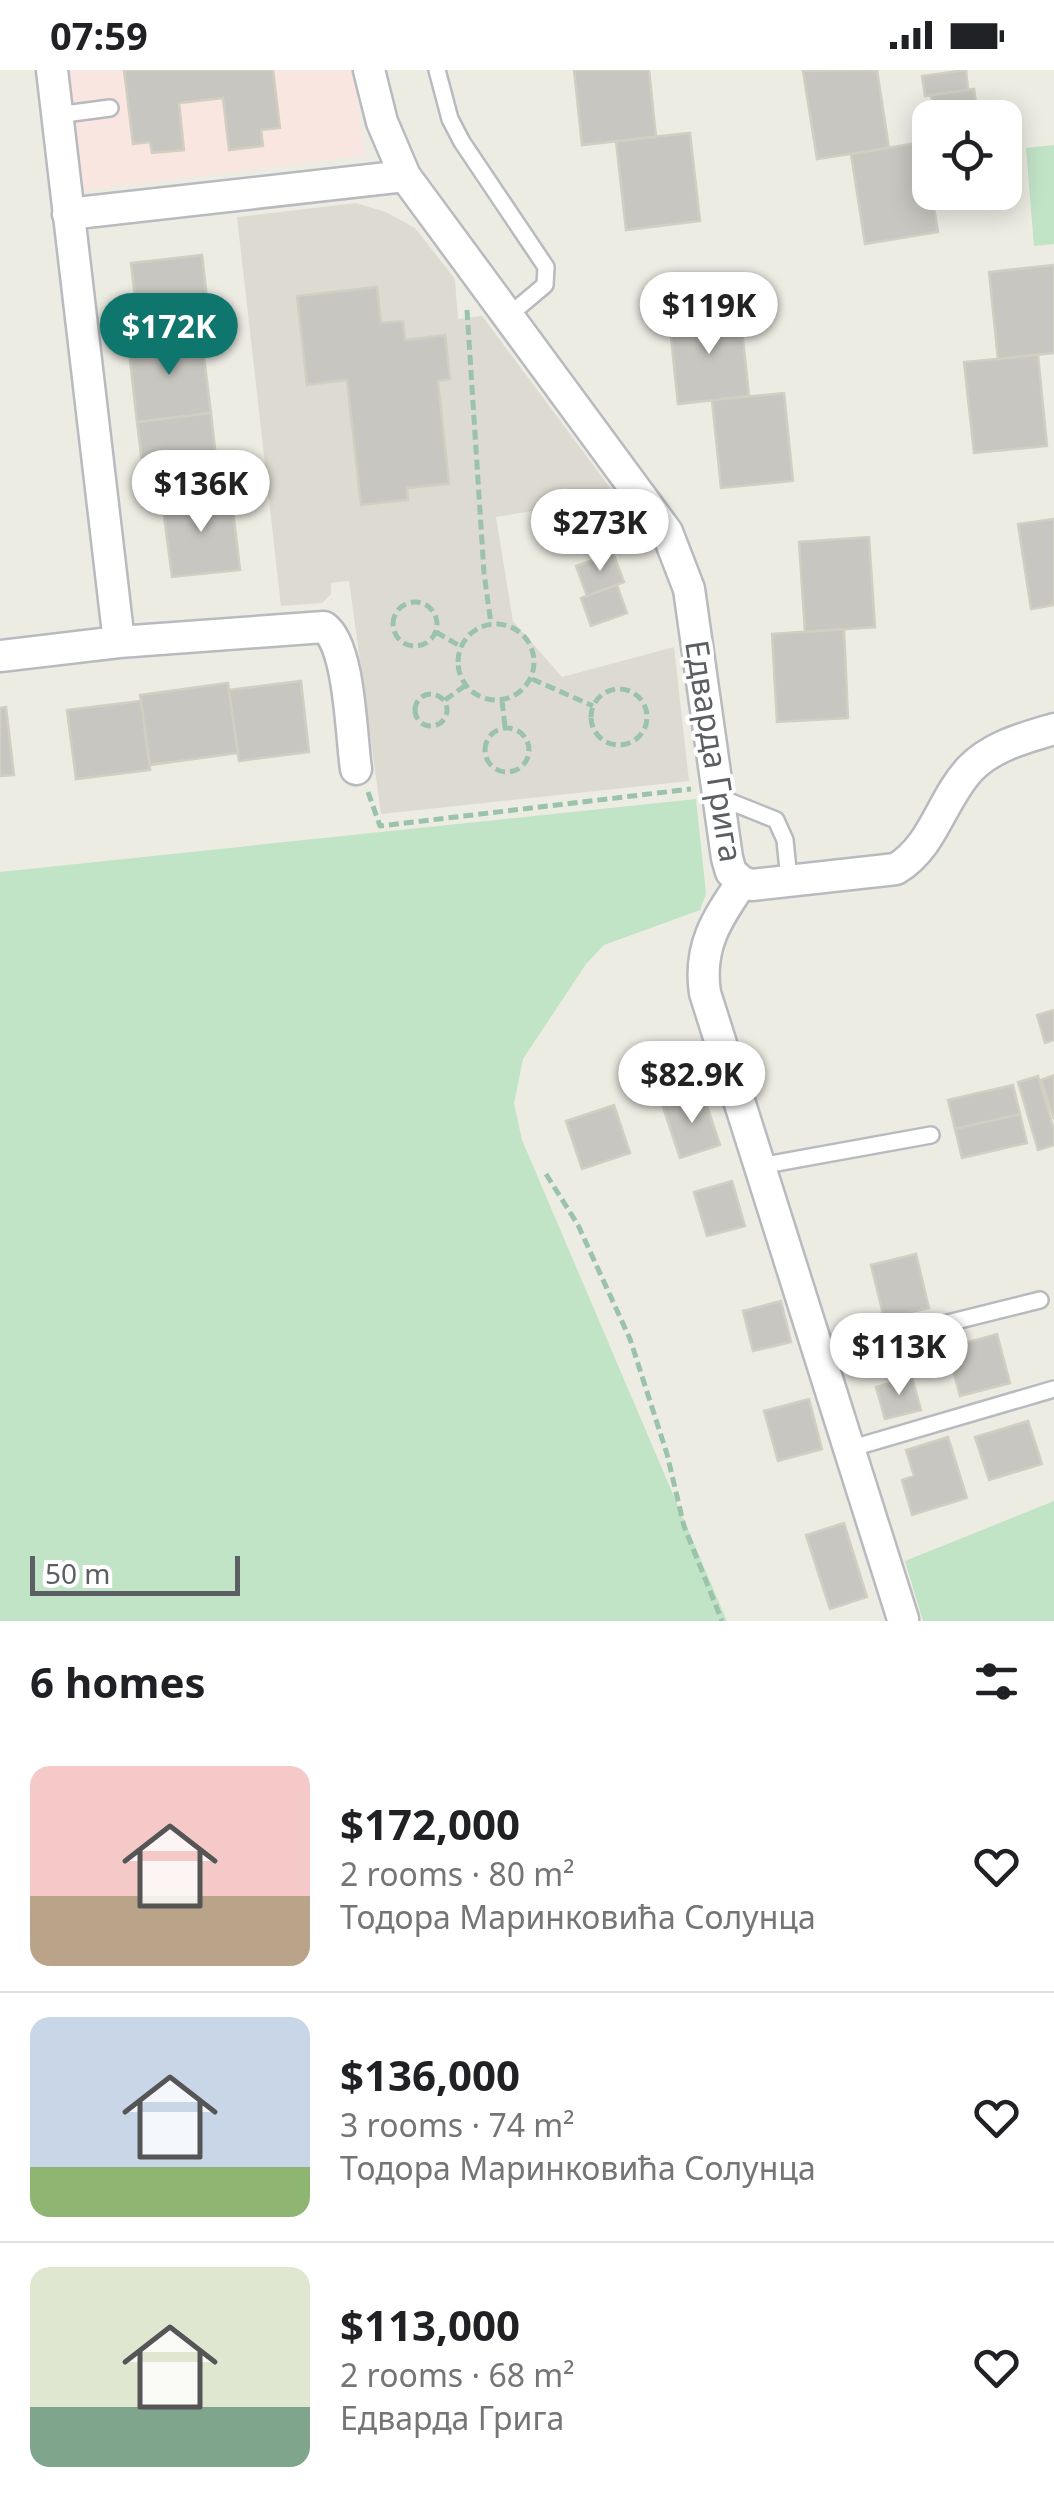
<!DOCTYPE html>
<meta charset="utf-8">
<style>
:root{--surface:#fff;--page:#f2f2f2;--text:#202124;--muted:#757577;--line:#e0e0e0;--accent:#0f766e}
body{margin:0;font-family:"Noto Sans",sans-serif;background:var(--page);color:var(--text);height:100vh;display:flex;flex-direction:column;font-size:38px;white-space:nowrap}
*{box-sizing:border-box;margin:0}
p{font-size:32px;color:var(--muted)}
.icon{flex:none;width:55px;height:55px;fill:none;stroke:currentColor;stroke-width:2;stroke-linecap:round;stroke-linejoin:round}
.map{position:relative;height:1551px;overflow:hidden}
.sheet{display:flex;flex-direction:column;background:var(--surface);flex:1}
.sheet>*{flex:none}
.tools{position:absolute;left:912px;top:30px;display:grid;gap:20px}
.tools a{display:grid;place-items:center;width:110px;height:110px;border-radius:20px;background:var(--surface);box-shadow:0 5px 25px #0003;font-size:50px}
.scale{position:absolute;left:30px;bottom:25px;width:210px;box-sizing:border-box;padding-left:10px;border:5px solid #5b5e63;border-top:0;font-size:28px;line-height:35px;white-space:nowrap;color:#5b5e63;-webkit-text-stroke:8px #fff;paint-order:stroke}
.price{position:absolute;translate:-50% -85px;padding:0 22px;border-radius:35px;background:#fff;color:#222;font-size:32px;line-height:65px;filter:drop-shadow(0 2px 5px #0008)}
.price::after{content:'';position:absolute;left:50%;top:60px;width:30px;height:22px;margin-left:-15px;background:inherit;clip-path:polygon(0 0,100% 0,50% 100%)}
.price.current{background:var(--accent);color:#fff}
ul{padding:0;list-style:none}
li{display:flex;align-items:center;gap:30px;height:250px;padding:0 30px}
li+li{border-top:2px solid var(--line)}
li span{display:grid;place-items:center;flex:none;width:280px;height:200px;border-radius:20px;color:#555}
li>.icon{margin-inline-start:auto}
span .icon{width:120px;height:120px;fill:#fffc;stroke-width:1}
li b{font-size:42px}
h2{display:flex;justify-content:space-between;align-items:center;height:120px;padding:0 30px;font-size:42px}
.status{display:flex;justify-content:space-between;align-items:center;height:70px;padding:0 50px;background:var(--surface);direction:ltr}
.status svg{height:28px;fill:currentColor}
.map>svg:first-child{display:block}
.education{fill:#dddbd1}
.medical{fill:#f9e6e0}
.green{fill:#c1e3c6}
.building{fill:#c8c6c0;stroke:#d1cfc2;stroke-width:2.5}
.lines{fill:none;stroke-linecap:round;stroke-linejoin:round}
.lane-casing{stroke:#b8babf;stroke-width:20}
.street-casing{stroke:#b8babf;stroke-width:35}
.path{stroke:#9bc3ac;stroke-width:5;stroke-dasharray:10 5;stroke-linecap:butt}
.lane{stroke:#fff;stroke-width:15}
.street{stroke:#fff;stroke-width:30}
.labels{text-anchor:middle;dominant-baseline:central;stroke-width:8;stroke-linejoin:round;paint-order:stroke}
.street-label{font-size:32px;fill:#5b5e63;stroke:#fff}
</style>
<div class="status"><b>07:59</b><svg viewBox="0 0 49 12"><path d="M0 12V9h3v3zM5 12V6h3v6zM10 12V3h3v9zM15 12V0h3v12zM26 1h20v11H26zM47 4h2v5h-2z"/></svg></div>
<div class="map">
<svg width="1054" height="1551" viewBox="0 0 1054 1551">
<rect width="100%" height="100%" fill="#edece3"/>
<path class="education" d="M356,133L386,142L415,158L455,209L458,249L482,246L617,427L496,447L513,551L562,607L674,577L689,711L381,744L349,511L331,513V524L322,533L281,536L237,147Z"/>
<path class="medical" d="M65,0H353L365,85L81,121Z"/>
<path class="green" d="M1054,75V174L1034,176L1026,78Z
M696,729L706,824L700,840L604,875L586,894L523,989L514,1033L522,1070L727,1551H0V802Z
M1054,1431V1551H923L905,1491Z"/>
<path class="building" d="M124,0H273L280,58L261,60L263,76L229,80L223,28L179,33L184,80L152,83L150,72L133,74Z
M574,0H649L656,67L582,75Z
M877,0L889,78L817,89L803,1Z
M966,0L968,20L925,26L922,6Z
M974,19L977,39L934,45L931,25Z
M984,38L986,48H941V44Z
M690,63L700,151L626,160L616,71Z
M923,72L938,162L865,174L851,84Z
M202,185L211,263L140,271L131,193Z
M1054,195V283L998,289L989,202Z
M377,217L381,253L403,251L405,270L445,265L450,309L438,311L449,414L407,418L408,430L361,435L347,310L307,315L297,226Z
M740,241L749,326L678,334L669,248Z
M201,264L211,343L137,352L128,272Z
M1038,285L1047,376L974,383L964,292Z
M784,323L793,411L721,418L712,330Z
M211,343L220,424L147,433L137,352Z
M231,423L240,500L172,507L162,431Z
M1054,449V535L1031,539L1018,454Z
M869,467L875,557L805,562L799,472Z
M613,483L624,512L587,526L576,496Z
M617,515L627,543L591,556L581,528Z
M844,559L848,648L777,652L772,564Z
M301,611L309,682L239,691L229,620Z
M228,613L238,683L150,695L140,625Z
M141,631L150,700L76,709L67,640Z
M6,637L14,705L0,706V638Z
M1054,940V970L1045,973L1037,945Z
M703,983L714,1015L658,1034L647,1002Z
M1054,1005V1049L1041,1010Z
M1038,1006L1054,1060V1075L1038,1080L1018,1012Z
M1013,1015L1020,1044L955,1059L948,1030Z
M703,1024L720,1075L680,1088L663,1037Z
M614,1035L630,1083L582,1099L566,1051Z
M1020,1044L1027,1073L962,1088L955,1059Z
M732,1111L745,1156L707,1166L694,1122Z
M916,1184L929,1238L884,1248L871,1195Z
M781,1231L791,1272L753,1281L743,1241Z
M997,1264L1010,1313L960,1326L947,1278Z
M912,1307L921,1340L885,1349L876,1317Z
M809,1329L822,1379L778,1391L764,1341Z
M1028,1351L1042,1394L989,1410L975,1367Z
M948,1367L967,1428L912,1445L902,1410L914,1406L906,1380Z
M844,1453L867,1527L830,1539L806,1465Z"/>
<g class="lines">
<g class="lane-casing">
<path id="lane" d="M437,0L450,49L462,72L546,197L545,215L508,246
M57,45L110,38
M721,728L776,750L785,770L789,810
M760,1096L931,1065
M819,1285L1040,1230
M849,1379L1054,1319"/>
</g>
<g class="street-casing">
<path id="street" d="M52,0L119,572
M369,0L382,52L405,106L667,462L689,519L727,788L731,802L742,812
M68,144L405,106
M0,586L119,572L324,557C350,575 351,666 356,699
M742,812C717,849 698,876 705,923L903,1549
M742,812L752,815L896,799C934,776 941,730 970,699C992,676 1024,668 1054,659"/>
</g>
<path class="path" d="M467,240L484,503L491,554
M393 554a22 22 0 1 1 44 0a22 22 0 1 1-44 0Z
M458 592a38 38 0 1 1 76 0a38 38 0 1 1-76 0Z
M436,562L460,576
M532,609L593,636
M591 647a28 28 0 1 1 56 0a28 28 0 1 1-56 0Z
M415 640a16 16 0 1 1 32 0a16 16 0 1 1-32 0Z
M445,630L466,615
M502,631L505,657
M485 680a22 22 0 1 1 44 0a22 22 0 1 1-44 0Z
M368,722L380,756L691,719
M546,1104L578,1155L630,1269L667,1384L684,1456L722,1551"/>
<use href="#lane" class="lane"/>
<use href="#street" class="street"/>
</g>
<g class="labels">
<g class="street-label">
<text transform="translate(715 681) rotate(81)">Едварда Грига</text>
</g>
</g>
</svg>
<div class="tools">
<a><svg class="icon" aria-label="locate" viewBox="0 0 24 24"><circle cx="12" cy="12" r="6"/><path d="M12 2v4M12 18v4M2 12h4M18 12h4"/></svg></a>
</div>
<div class="scale">50 m</div>
<b class="price" style="left:709px;top:287px">$119K</b>
<b class="price current" style="left:169px;top:308px">$172K</b>
<b class="price" style="left:201px;top:465px">$136K</b>
<b class="price" style="left:600px;top:504px">$273K</b>
<b class="price" style="left:692px;top:1056px">$82.9K</b>
<b class="price" style="left:899px;top:1328px">$113K</b>
</div>
<section class="sheet">
<h2>6 homes<svg class="icon" aria-label="filters" viewBox="0 0 24 24"><path d="M4 7h16M4 17h16"/><circle cx="9" cy="7" r="2"/><circle cx="15" cy="17" r="2"/></svg></h2>
<ul>
<li><span style="background:linear-gradient(#f6c9c9 65%,#b9a48a 0)"><svg class="icon" aria-label="home" viewBox="0 0 24 24"><path d="M3 11l9-7 9 7M6 9v11h12V9"/></svg></span><div><b>$172,000</b><p>2 rooms · 80 m²</p><p>Тодора Маринковића Солунца</p></div><svg class="icon" aria-label="heart" viewBox="0 0 24 24"><path d="M12 20l-8-8c-3-5 5-10 8-4 3-6 11-1 8 4z"/></svg></li>
<li><span style="background:linear-gradient(#c9d6e8 75%,#8fb573 0)"><svg class="icon" aria-label="home" viewBox="0 0 24 24"><path d="M3 11l9-7 9 7M6 9v11h12V9"/></svg></span><div><b>$136,000</b><p>3 rooms · 74 m²</p><p>Тодора Маринковића Солунца</p></div><svg class="icon" aria-label="heart" viewBox="0 0 24 24"><path d="M12 20l-8-8c-3-5 5-10 8-4 3-6 11-1 8 4z"/></svg></li>
<li><span style="background:linear-gradient(#dfe7d0 70%,#7fa58c 0)"><svg class="icon" aria-label="home" viewBox="0 0 24 24"><path d="M3 11l9-7 9 7M6 9v11h12V9"/></svg></span><div><b>$113,000</b><p>2 rooms · 68 m²</p><p>Едварда Грига</p></div><svg class="icon" aria-label="heart" viewBox="0 0 24 24"><path d="M12 20l-8-8c-3-5 5-10 8-4 3-6 11-1 8 4z"/></svg></li>
</ul>
</section>
